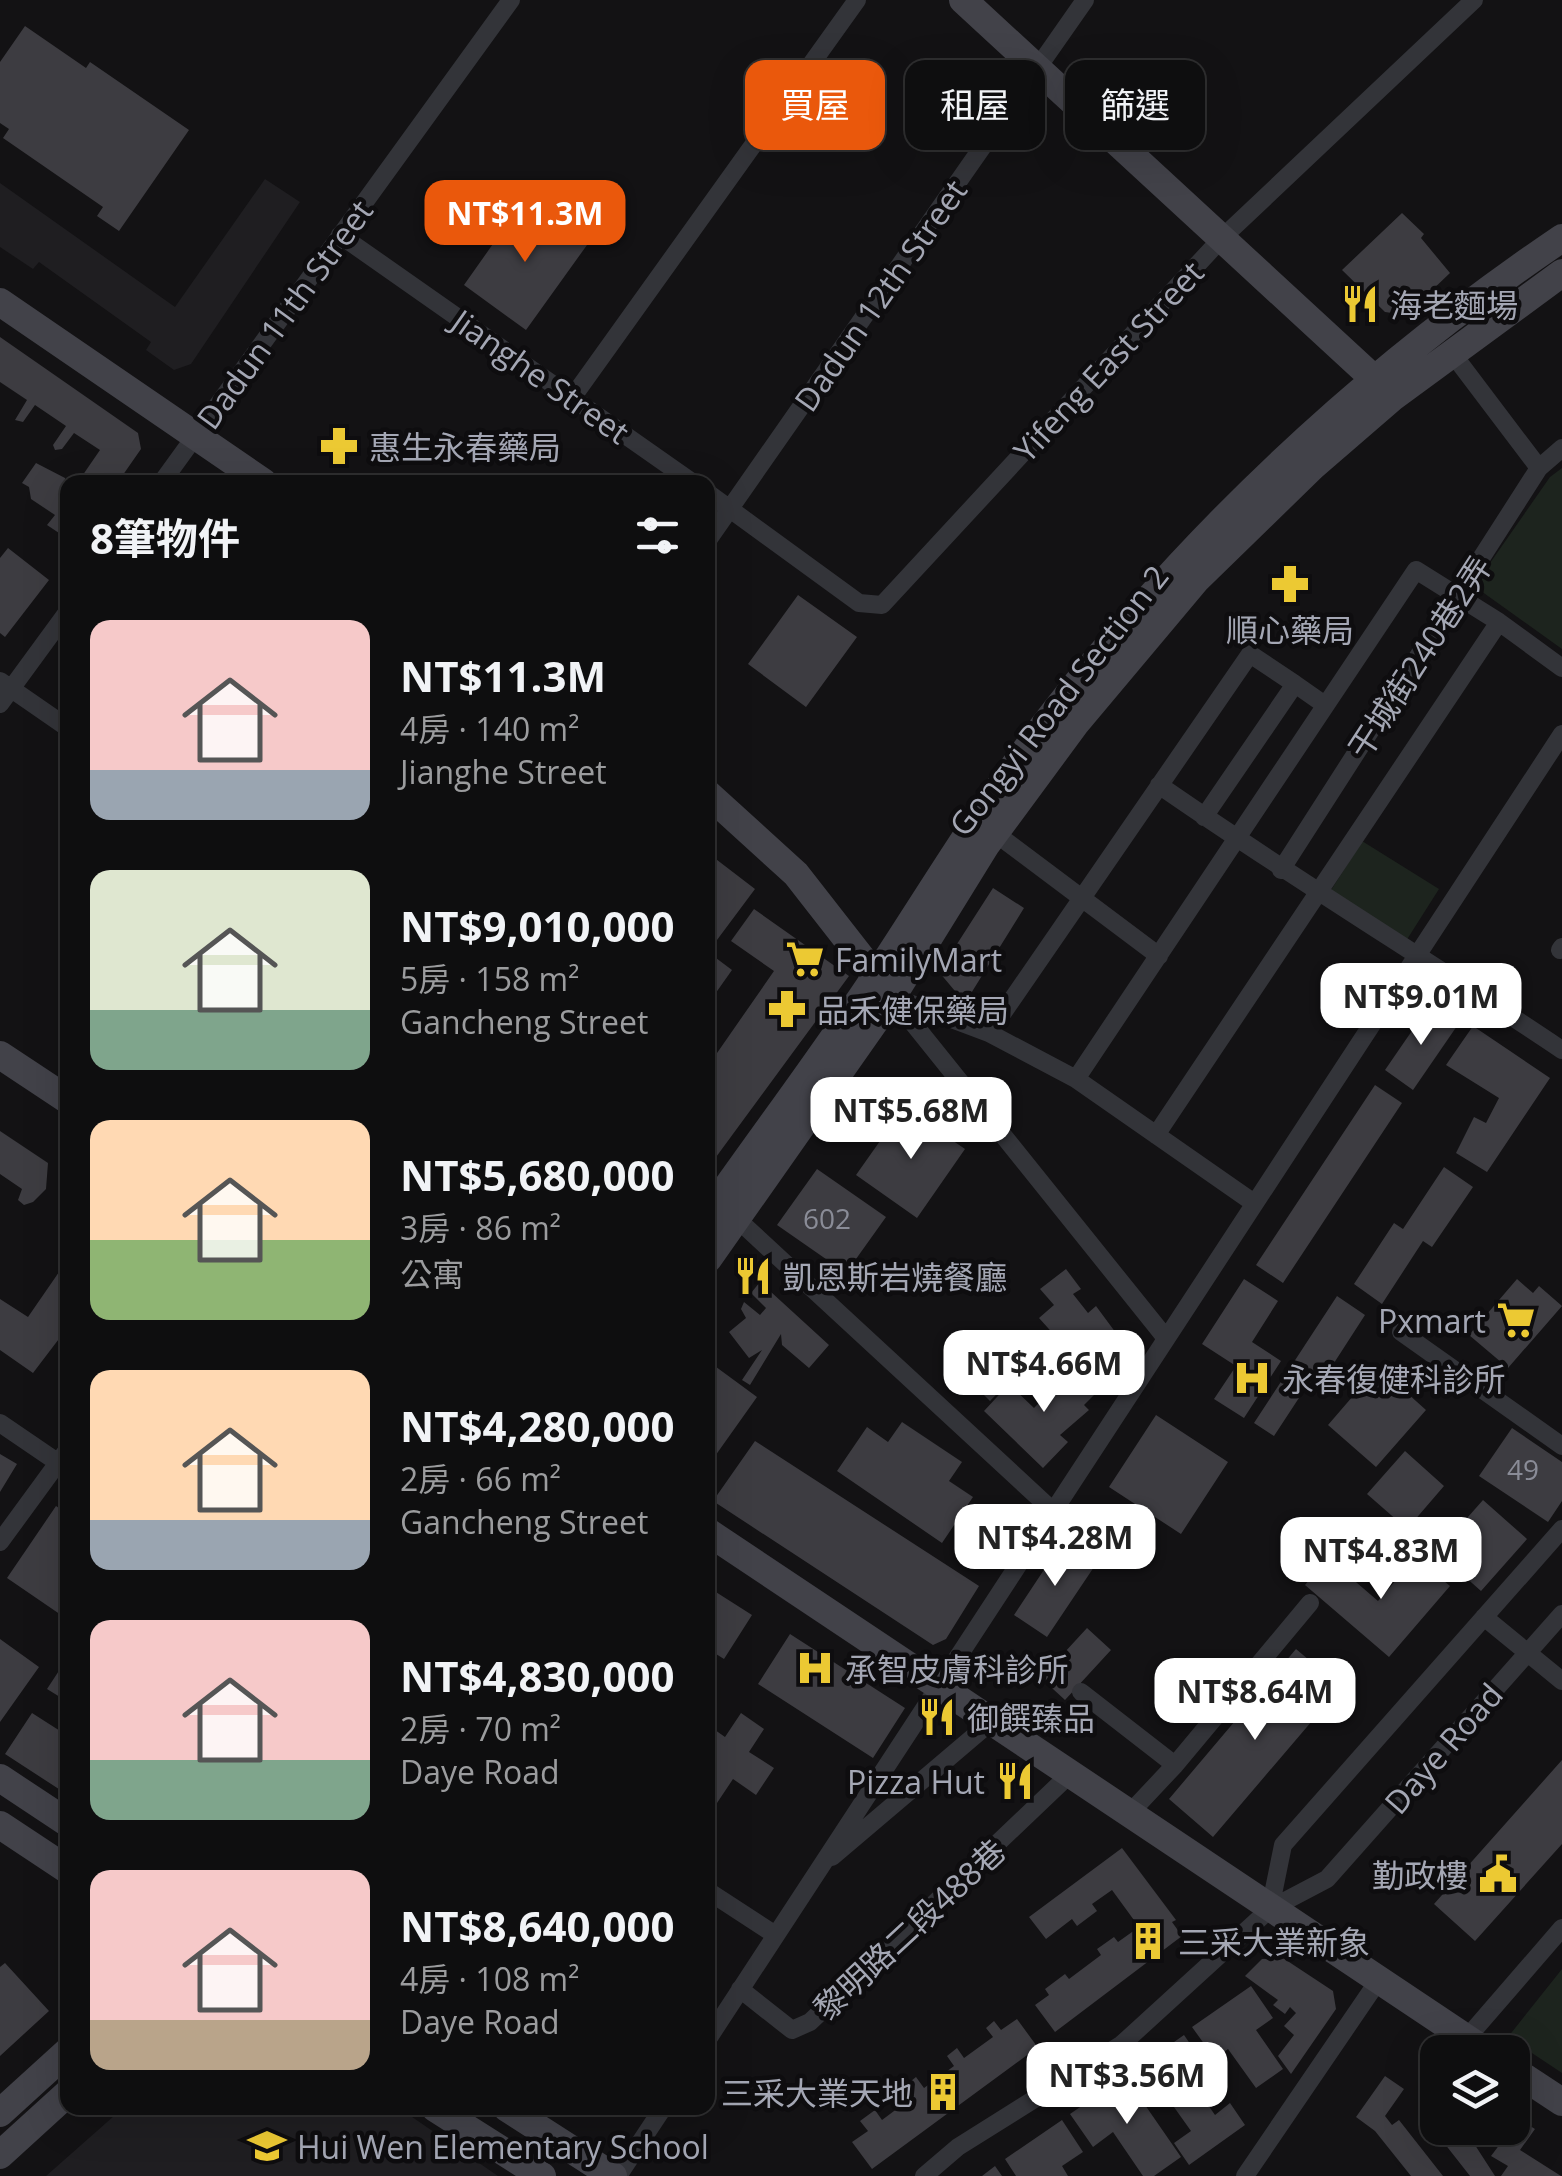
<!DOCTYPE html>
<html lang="zh-TW">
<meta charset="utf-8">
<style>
:root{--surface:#0e0e0f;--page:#1c1c1d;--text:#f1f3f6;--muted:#9b9c9e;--line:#2e2e2f;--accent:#ea580c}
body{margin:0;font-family:"Open Sans","Noto Sans TC",sans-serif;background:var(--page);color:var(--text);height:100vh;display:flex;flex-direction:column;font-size:38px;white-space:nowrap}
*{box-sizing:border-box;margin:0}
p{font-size:32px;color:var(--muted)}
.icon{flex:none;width:55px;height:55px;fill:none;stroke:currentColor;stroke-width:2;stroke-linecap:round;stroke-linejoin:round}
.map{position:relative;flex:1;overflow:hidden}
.panel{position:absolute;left:60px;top:475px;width:655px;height:1640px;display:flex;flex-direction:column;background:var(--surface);border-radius:20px;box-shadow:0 10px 40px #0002,0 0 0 2px var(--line)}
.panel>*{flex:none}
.banner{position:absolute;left:745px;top:60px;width:665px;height:90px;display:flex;gap:20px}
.controls{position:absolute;left:1420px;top:2035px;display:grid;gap:20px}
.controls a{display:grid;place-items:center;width:110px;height:110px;border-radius:20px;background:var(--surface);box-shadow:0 10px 40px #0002,0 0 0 2px var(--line);font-size:50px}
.price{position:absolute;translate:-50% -85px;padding:0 22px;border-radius:20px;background:#fff;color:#222;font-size:32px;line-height:65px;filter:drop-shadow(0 2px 5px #0008)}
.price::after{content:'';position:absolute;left:50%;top:60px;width:30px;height:22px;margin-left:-15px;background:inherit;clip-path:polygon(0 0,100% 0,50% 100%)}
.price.current{background:var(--accent);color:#fff}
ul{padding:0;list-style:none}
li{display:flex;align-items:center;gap:30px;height:250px;padding:0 30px}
li span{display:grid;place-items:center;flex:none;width:280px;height:200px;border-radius:20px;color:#555}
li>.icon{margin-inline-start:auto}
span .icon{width:120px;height:120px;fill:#fffc;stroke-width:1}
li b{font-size:42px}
h2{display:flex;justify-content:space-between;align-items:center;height:120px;padding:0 30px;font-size:42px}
.tag{padding:0 35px;border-radius:20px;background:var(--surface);box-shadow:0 10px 40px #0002,0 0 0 2px var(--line);font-size:35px;line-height:90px}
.tag.current{background:var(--accent);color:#fff}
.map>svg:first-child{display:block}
.built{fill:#1f1e21}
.green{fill:#1d241e}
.building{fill:#3d3c41}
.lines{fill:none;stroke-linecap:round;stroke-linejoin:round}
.street{stroke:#333439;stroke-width:18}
.secondary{stroke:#424249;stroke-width:28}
.labels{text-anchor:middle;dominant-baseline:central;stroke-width:9;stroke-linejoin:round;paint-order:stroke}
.number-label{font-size:28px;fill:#8a8c97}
.street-label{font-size:32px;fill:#a4a7b4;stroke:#0e0d0f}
.poi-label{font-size:32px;fill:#a4a7b4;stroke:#0e0d0f;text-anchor:start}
</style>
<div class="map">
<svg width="1562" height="2176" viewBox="0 0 1562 2176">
<rect width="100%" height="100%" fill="#131214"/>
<path class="built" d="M265,179L300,202L191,364L174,370L146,350L151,342L39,262L33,269L0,247V183L175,307Z
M123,2108H399L498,2176H46Z"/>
<path class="green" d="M1562,468V649L1474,586L1550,477Z
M1362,841L1439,889L1406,941L1328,895Z
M1562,1969V2073L1508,2037Z"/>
<path class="building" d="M25,26L86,68L90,62L189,130L119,231L97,216L103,207L3,138L9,129L0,123V62Z
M524,200L587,245L526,330L464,285Z
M1402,213L1424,234L1421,238L1450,273L1406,315L1385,312L1342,270Z
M0,337L138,433L141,449L118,482H78L100,450L74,433L62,449L55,450L53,445L66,426L35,405L23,422L15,420L27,400L0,382Z
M36,463L65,478L68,539L47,525L55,515L31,499L29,487L22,483Z
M8,548L49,580L5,637L0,633V558Z
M798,595L857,637L806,707L748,664Z
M708,853L755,889L714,944L708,940Z
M993,888L1024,908L965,1003L939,972Z
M754,909L849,976L708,1168V1066L774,971L731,941Z
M708,952L732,970L708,1004Z
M1429,1006L1457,1026L1413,1090L1385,1070Z
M1473,1026L1550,1078L1487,1172L1456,1153L1474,1117L1486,1123L1499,1098L1446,1065Z
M1375,1085L1402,1103L1283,1283L1256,1265Z
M904,1107L965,1149L917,1218L856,1175Z
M0,1131L48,1163L46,1189L33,1202L24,1205L18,1200L22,1189L0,1174Z
M1444,1167L1473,1187L1432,1247L1423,1241L1382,1304L1354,1284L1394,1223L1403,1229Z
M817,1169L886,1217L846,1273L777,1225Z
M68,1259V1327L33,1373L0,1350V1299L28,1317Z
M1066,1269L1081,1289L1073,1294L1088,1313L1096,1306L1130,1352L1127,1372L1111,1391L1074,1357L1083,1351L1071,1332L1057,1338L1039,1318L1054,1305L1040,1289Z
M1244,1279L1278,1301L1252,1342L1281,1361L1244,1418L1214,1399L1236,1366L1202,1344Z
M1517,1279L1533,1293L1539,1286L1562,1306L1508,1368L1469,1335Z
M760,1282L829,1345L809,1368L782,1345L781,1334L750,1385L742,1380L762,1350L749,1358L729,1332L746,1318L741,1309L744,1302L760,1315L766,1308L751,1293Z
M1337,1296L1365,1315L1323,1380L1314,1375L1274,1436L1254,1423Z
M972,1350L991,1368L1003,1356L1019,1371L990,1401L973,1384L965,1393L947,1376Z
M708,1361L757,1397L708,1466Z
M1077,1364L1101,1388L1084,1405L1089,1410L1060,1435L1068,1442L1043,1468L984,1411L1009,1384L1034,1408Z
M1378,1367L1426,1410L1376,1467L1328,1425Z
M1156,1415L1228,1462L1181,1534L1109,1487Z
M902,1422L962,1462L949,1481L973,1497L942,1543L837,1471L867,1427L888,1442Z
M1512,1428L1562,1462V1501L1548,1522L1479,1476Z
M755,1441L979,1586L946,1639L933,1645L713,1501Z
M1405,1451L1444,1486L1407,1529L1367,1494Z
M0,1454L17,1464L0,1492Z
M1483,1500L1527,1539L1481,1591L1437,1552Z
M56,1506L68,1514L64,1617L7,1578Z
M1063,1541L1096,1564L1047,1637L1014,1615Z
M1416,1557L1450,1586L1389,1657L1305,1585L1328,1558L1378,1601Z
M708,1587L752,1615L724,1659L708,1649Z
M1087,1628L1111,1650L1065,1700L1041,1678Z
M790,1634L905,1708L873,1758L758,1684Z
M0,1639L39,1667L0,1722Z
M1296,1649L1341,1687L1213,1837L1169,1799Z
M68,1657V1702L47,1689Z
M32,1713L68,1736V1795L5,1754Z
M741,1713L764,1729L749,1752L774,1768L756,1795L733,1779L711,1812L708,1809V1725L725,1737Z
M1562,1760V1844L1475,1941L1434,1904Z
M1122,1848L1176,1920L1172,1922L1182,1936L1055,2032L1035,2005L1049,1995L1045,1989L1065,1974L1069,1979L1101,1955L1097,1949L1114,1937L1118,1942L1139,1927L1112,1890L1092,1904L1097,1911L1077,1926L1072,1919L1046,1939L1029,1917Z
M1283,1958L1333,1991L1336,2009L1291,2074L1278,2056L1294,2035L1284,2026L1296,2013L1290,2007L1285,2014L1273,2005L1278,2000L1245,1976L1262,1959Z
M5,1963L49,2011L0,2056V1967Z
M1251,1986L1273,2018L1256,2030L1283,2069L1256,2088L1228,2049L1215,2059L1192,2027Z
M1017,2019L1036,2045L1030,2053L872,2169L852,2142L868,2131L860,2121L875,2110L882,2120L914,2096L906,2085L916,2077L924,2088L954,2066L947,2056L957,2048L964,2058L993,2037L986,2028L994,2021L1001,2030Z
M1184,2035L1204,2064L1188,2076L1215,2115L1230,2103L1245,2125L1189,2165L1174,2143L1191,2131L1164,2093L1147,2105L1127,2075Z
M1125,2076L1181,2157L1154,2176H1143L1113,2132L1093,2147L1070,2114Z
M1385,2076L1404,2089L1385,2116L1392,2125L1399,2120L1443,2176H1411L1375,2131L1356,2117Z
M1438,2096V2128H1464L1495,2176H1470L1419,2111Z
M1512,2115L1535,2129L1520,2150L1561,2176H1501L1508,2166L1491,2156L1500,2144L1474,2128H1512Z
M1062,2120L1083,2152L1062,2166L1068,2176H1016L1005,2159Z
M995,2166L1002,2176H982Z"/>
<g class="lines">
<path class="street" d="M340,235L692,482
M1452,353L1539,468
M572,398L857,0
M162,482L511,0
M708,493L859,603L882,605L1222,238L1474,0
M708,540L1085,0
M0,681L68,728
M0,704L68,611
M1159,785C1291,877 1428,960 1562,1050
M1204,817L1295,684L1325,705
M995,833L1159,956
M1281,870L1539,468L1562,448
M1560,950L1562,947
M892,997L1165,1337
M893,997L989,1033L1076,1079L1254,1203
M989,1033L1250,654L1295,684
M1076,1079L1416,570L1499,622L1562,668
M1156,1135L1499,622
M736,1218L1052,1510
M1401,1332L1562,1446
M0,1423L66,1468
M0,1542L68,1449
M1484,1617L1562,1681
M1081,1692L1175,1765
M1128,1815L1175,1765L1310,1603
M832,1857L992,1721
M708,1891L774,1934
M1270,1909L1283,1845L1562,1529
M740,1989L792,2030L810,2022L1068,1776
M708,2039L1562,734
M1466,2039L1562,1928
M618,2176L663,2108
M924,2176L958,2147L1122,2044L1270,1909L1327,1879L1562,1614
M1245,2176L1378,1981"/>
<path class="secondary" d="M963,0L1385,389
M0,302L263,482
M708,794L796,874L885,988
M0,1055L68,1100
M708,1214C764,1134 824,1055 878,973C936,885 990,794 1056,710C1199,527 1370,368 1562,238
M708,1259L892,997L986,845L1076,723L1196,580L1312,467L1393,397L1562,273
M708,1532L1487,2052
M0,1778L68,1823
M0,1825L68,1870
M1512,2069L1562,2102
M435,2108L542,2176
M507,2108L613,2176
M0,2113L68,2051
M0,2155L68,2093"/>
</g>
<defs>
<g id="restaurant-bare" transform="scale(3)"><path d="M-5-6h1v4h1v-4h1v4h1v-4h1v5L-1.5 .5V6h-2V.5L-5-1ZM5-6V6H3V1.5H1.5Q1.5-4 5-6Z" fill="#ecc933" stroke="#0e0d0f" stroke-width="2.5" paint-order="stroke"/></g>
<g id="pharmacy-bare" transform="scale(3)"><path d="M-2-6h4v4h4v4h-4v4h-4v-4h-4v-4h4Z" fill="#ecc933" stroke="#0e0d0f" stroke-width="2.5" paint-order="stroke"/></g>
<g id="supermarket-bare" transform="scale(3)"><path d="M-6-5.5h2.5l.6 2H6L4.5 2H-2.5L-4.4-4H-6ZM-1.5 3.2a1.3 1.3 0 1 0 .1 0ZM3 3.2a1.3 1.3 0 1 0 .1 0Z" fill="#ecc933" stroke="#0e0d0f" stroke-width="2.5" paint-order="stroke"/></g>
<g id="hospital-bare" transform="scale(3)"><path d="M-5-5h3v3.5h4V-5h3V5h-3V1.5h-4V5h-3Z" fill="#ecc933" stroke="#0e0d0f" stroke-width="2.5" paint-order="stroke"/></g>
<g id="civic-bare" transform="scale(3)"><path d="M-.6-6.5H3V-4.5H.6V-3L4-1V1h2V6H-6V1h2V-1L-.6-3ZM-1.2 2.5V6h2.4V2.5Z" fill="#ecc933" stroke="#0e0d0f" stroke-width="2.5" paint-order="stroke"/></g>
<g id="building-bare" transform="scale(3)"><path d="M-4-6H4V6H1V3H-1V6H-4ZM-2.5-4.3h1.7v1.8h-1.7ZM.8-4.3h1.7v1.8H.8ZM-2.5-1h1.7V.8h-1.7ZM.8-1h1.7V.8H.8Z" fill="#ecc933" stroke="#0e0d0f" stroke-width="2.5" paint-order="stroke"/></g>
<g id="school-bare" transform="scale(3)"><path d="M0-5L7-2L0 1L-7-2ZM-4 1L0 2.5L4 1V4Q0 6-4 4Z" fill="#ecc933" stroke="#0e0d0f" stroke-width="2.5" paint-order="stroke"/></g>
</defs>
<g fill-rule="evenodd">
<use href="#restaurant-bare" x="1360" y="304"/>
<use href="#pharmacy-bare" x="339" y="446"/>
<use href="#pharmacy-bare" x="1290" y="584"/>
<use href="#supermarket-bare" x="805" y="959"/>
<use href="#pharmacy-bare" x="787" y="1009"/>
<use href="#restaurant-bare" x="753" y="1276"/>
<use href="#supermarket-bare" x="1516" y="1320"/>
<use href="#hospital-bare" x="1252" y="1378"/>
<use href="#hospital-bare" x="815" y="1668"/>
<use href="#restaurant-bare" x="937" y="1717"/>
<use href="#restaurant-bare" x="1015" y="1781"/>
<use href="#civic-bare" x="1498" y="1874"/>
<use href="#building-bare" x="1148" y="1941"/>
<use href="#building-bare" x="943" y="2092"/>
<use href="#school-bare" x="267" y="2146"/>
</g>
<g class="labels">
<g class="number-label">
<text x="827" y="1218">602</text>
<text x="1523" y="1469">49</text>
</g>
<g class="street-label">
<text transform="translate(880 295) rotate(-55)">Dadun 12th Street</text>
<text transform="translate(284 314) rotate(-54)">Dadun 11th Street</text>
<text transform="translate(1108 361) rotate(-47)">Yifeng East Street</text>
<text transform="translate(541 376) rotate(35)">Jianghe Street</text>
<text transform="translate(1419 657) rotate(-57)">干城街240巷2弄</text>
<text transform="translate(1058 700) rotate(-52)">Gongyi Road Section 2</text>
<text transform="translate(1443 1748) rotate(-49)">Daye Road</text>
<text transform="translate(909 1929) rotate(-43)">黎明路二段488巷</text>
</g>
<g class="poi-label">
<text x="1390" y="304">海老麵場</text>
<text x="369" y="446">惠生永春藥局</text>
<text x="1290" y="629" text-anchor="middle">順心藥局</text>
<text x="835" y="959">FamilyMart</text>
<text x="817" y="1009">品禾健保藥局</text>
<text x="783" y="1276">凱恩斯岩燒餐廳</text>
<text x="1486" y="1320" text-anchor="end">Pxmart</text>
<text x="1282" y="1378">永春復健科診所</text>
<text x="845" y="1668">承智皮膚科診所</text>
<text x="967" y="1717">御饌臻品</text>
<text x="985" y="1781" text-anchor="end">Pizza Hut</text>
<text x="1468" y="1874" text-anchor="end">勤政樓</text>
<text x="1178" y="1941">三采大業新象</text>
<text x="913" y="2092" text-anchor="end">三采大業天地</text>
<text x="297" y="2146">Hui Wen Elementary School</text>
</g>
</g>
</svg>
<div class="controls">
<a><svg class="icon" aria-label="layers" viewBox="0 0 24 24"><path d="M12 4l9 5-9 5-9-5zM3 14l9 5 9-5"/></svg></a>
</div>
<b class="price current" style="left:525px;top:265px">NT$11.3M</b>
<b class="price" style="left:1421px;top:1048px">NT$9.01M</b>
<b class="price" style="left:911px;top:1162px">NT$5.68M</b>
<b class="price" style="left:1044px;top:1415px">NT$4.66M</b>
<b class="price" style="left:1055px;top:1589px">NT$4.28M</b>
<b class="price" style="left:1381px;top:1602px">NT$4.83M</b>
<b class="price" style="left:1255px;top:1743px">NT$8.64M</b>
<b class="price" style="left:1127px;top:2127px">NT$3.56M</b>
<div class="banner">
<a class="tag current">買屋</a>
<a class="tag">租屋</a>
<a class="tag">篩選</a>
</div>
<section class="panel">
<h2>8筆物件<svg class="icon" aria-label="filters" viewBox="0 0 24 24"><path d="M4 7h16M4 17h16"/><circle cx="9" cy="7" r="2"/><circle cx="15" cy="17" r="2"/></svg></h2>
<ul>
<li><span style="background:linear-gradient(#f6c9c9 75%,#9aa5b1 0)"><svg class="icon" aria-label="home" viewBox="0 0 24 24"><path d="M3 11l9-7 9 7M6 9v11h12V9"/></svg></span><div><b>NT$11.3M</b><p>4房 · 140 m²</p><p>Jianghe Street</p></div></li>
<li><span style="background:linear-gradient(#dfe7d0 70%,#7fa58c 0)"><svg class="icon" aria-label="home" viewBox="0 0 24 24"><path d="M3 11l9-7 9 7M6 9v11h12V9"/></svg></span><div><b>NT$9,010,000</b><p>5房 · 158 m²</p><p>Gancheng Street</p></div></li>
<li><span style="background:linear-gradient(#ffd9b3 60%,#8fb573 0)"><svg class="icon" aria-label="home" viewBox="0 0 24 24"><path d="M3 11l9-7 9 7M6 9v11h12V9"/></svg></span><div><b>NT$5,680,000</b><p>3房 · 86 m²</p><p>公寓</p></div></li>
<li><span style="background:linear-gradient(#ffd9b3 75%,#9aa5b1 0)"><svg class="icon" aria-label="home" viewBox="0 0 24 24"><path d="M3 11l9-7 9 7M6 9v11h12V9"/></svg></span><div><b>NT$4,280,000</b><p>2房 · 66 m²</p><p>Gancheng Street</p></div></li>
<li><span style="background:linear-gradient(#f6c9c9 70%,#7fa58c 0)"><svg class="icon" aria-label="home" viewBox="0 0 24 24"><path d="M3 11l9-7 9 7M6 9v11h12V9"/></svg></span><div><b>NT$4,830,000</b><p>2房 · 70 m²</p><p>Daye Road</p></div></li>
<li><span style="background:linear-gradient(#f6c9c9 75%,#b9a48a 0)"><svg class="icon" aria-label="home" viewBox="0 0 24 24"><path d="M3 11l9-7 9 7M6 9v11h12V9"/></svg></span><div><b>NT$8,640,000</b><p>4房 · 108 m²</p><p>Daye Road</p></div></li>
</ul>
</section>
</div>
